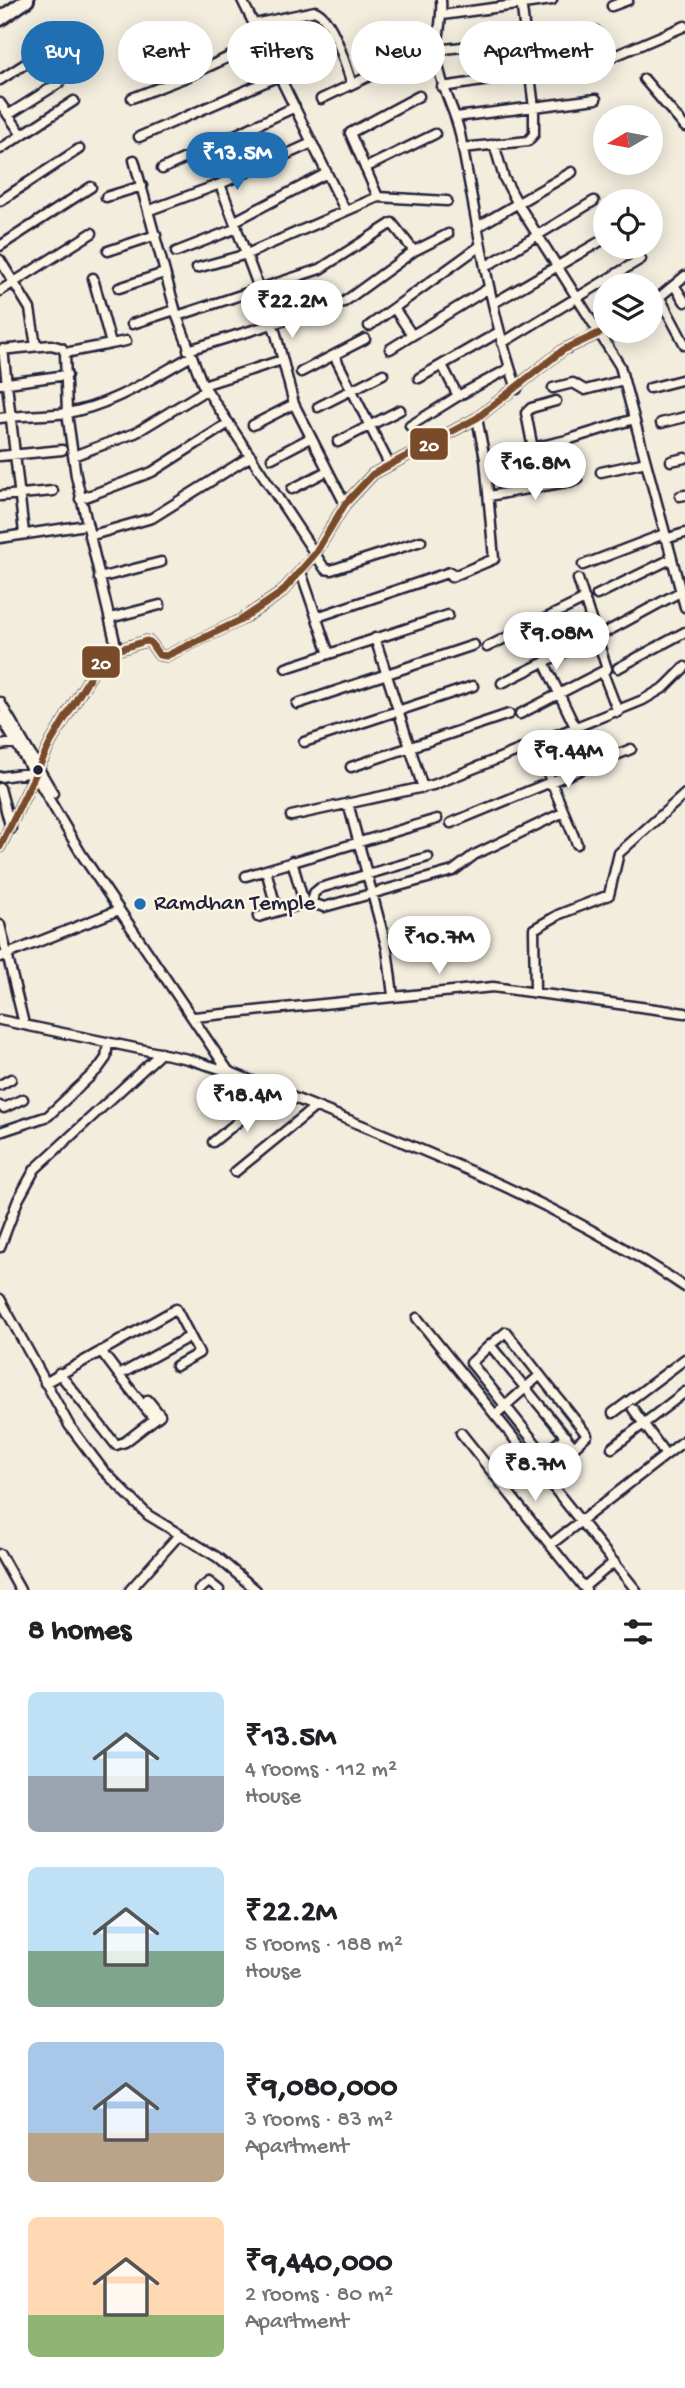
<!DOCTYPE html>
<meta charset="utf-8">
<style>
:root{--surface:#fff;--page:#f6f6f6;--text:#202124;--muted:#757577;--accent:#1f6fb2}
body{margin:0;font-family:"Gochi Hand",sans-serif;background:var(--page);color:var(--text);height:100vh;display:flex;flex-direction:column;font-size:26px;white-space:nowrap}
*{box-sizing:border-box;margin:0}
p{font-size:23px;color:var(--muted)}
.icon{flex:none;width:38px;height:38px;fill:none;stroke:currentColor;stroke-width:2;stroke-linecap:round;stroke-linejoin:round}
.map{position:relative;height:1590px;overflow:hidden}
.sheet{display:flex;flex-direction:column;background:var(--surface);flex:1}
.sheet>*{flex:none}
.guide{position:absolute;left:21px;top:21px;width:644px;height:63px;display:flex;gap:14px}
.needle{width:46px;rotate:260deg}
.controls{position:absolute;left:593px;top:105px;display:grid;gap:14px}
.controls a{display:grid;place-items:center;width:70px;height:70px;border-radius:50%;background:var(--surface);box-shadow:0 4px 18px #0003;font-size:35px}
.price{position:absolute;translate:-50% -60px;padding:0 16px;border-radius:24px;background:#fff;color:#222;font-size:23px;line-height:46px;filter:drop-shadow(0 2px 4px #0008)}
.price::after{content:'';position:absolute;left:50%;top:42px;width:21px;height:16px;margin-left:-10px;background:inherit;clip-path:polygon(0 0,100% 0,50% 100%)}
.price.current{background:var(--accent);color:#fff}
ul{padding:0;list-style:none}
li{display:flex;align-items:center;gap:21px;height:175px;padding:0 28px}
li span{display:grid;place-items:center;flex:none;width:196px;height:140px;border-radius:10px;color:#555}
li>.icon{margin-inline-start:auto}
span .icon{width:84px;height:84px;fill:#fffc;stroke-width:1}
li b{font-size:30px}
h2{display:flex;justify-content:space-between;align-items:center;height:84px;padding:0 28px;font-size:30px}
.pill{padding:0 24px;border-radius:32px;background:var(--surface);box-shadow:0 4px 18px #0003;font-size:24px;line-height:63px}
.pill.current{background:var(--accent);color:#fff}
.map>svg:first-child{display:block}
.lines{fill:none;stroke-linecap:round;stroke-linejoin:round}
.minor-casing{stroke:#22223b;stroke-width:13}
.highway-casing{stroke:#22223b;stroke-width:18}
.minor{stroke:#fcf5e5;stroke-width:8}
.highway{stroke:#fcf5e5;stroke-width:12}
.bus-1-casing{stroke:#fcf5e5;stroke-width:12}
.bus-1{stroke:#7a4b2a;stroke-width:7}
.bus-dot{fill:#22223b;stroke:#fcf5e5;stroke-width:2.5}
.poi-dot{fill:#1f6fb2;stroke:#fcf5e5;stroke-width:2.5}
.labels{text-anchor:middle;dominant-baseline:central;stroke-width:5;stroke-linejoin:round;paint-order:stroke}
.poi-label{font-size:23px;fill:#22223b;stroke:#fcf5e5;text-anchor:start}
.line-badge{stroke:#fcf5e5;stroke-width:2.5}
.badge-label{font-size:19px;text-anchor:middle;font-weight:bold;fill:#fff}
</style>
<div class="map">
<svg width="685" height="1590" viewBox="0 0 685 1590">
<rect width="100%" height="100%" fill="#f3edde"/>
<filter id="ink" filterUnits="userSpaceOnUse"><feTurbulence type="fractalNoise" baseFrequency=".0143" numOctaves="2"/><feDisplacementMap in="SourceGraphic" scale="14" xChannelSelector="R" yChannelSelector="G"/><feConvolveMatrix kernelMatrix="1 2 1 2 8 2 1 2 1" color-interpolation-filters="sRGB"/></filter>
<g filter="url(#ink)">
<g class="lines">
<g class="minor-casing">
<path id="minor" d="M242,0L345,210
M441,0C443,22 435,42 438,63C441,89 455,109 460,134C477,219 488,306 517,389
M612,6L628,0
M442,15L552,0
M254,24L315,11C334,19 345,65 352,84
M644,79L685,127
M0,80L28,62
M442,87L593,65L685,26
M132,98L184,78L263,41
M321,99L420,52L596,31
M0,103L22,135
M8,115L59,83
M456,117L596,99
M139,137L279,76
M494,144L504,178L518,204L620,366L685,607
M463,148L528,141L534,134V108L521,0
M0,149L74,101
M134,160L177,316L202,383L325,569L331,570L421,541
M365,168L435,134
M162,169L295,107
M220,184L276,334L294,404L345,504
M106,197L142,186
M378,197L350,133L419,96
M0,201L79,149
M150,210L220,184L312,143
M235,221L327,173
M477,227L572,172
M0,246L91,187
M108,251L156,235
M176,252L237,228
M0,260L30,309L36,346
M485,267L594,201
M197,268L247,254L378,197L447,201
M674,285L685,302
M119,288L164,273
M0,291L92,233
M660,298L685,345
M494,303L606,238
M651,304L685,276
M394,308L412,335
M177,316L320,269L392,223L414,251
M132,324L175,310
M369,326L480,246
M502,343L641,259
M111,344L126,341
M3,349L24,533
M390,349L489,288
M0,350L51,345L62,348L65,353L67,413L76,476L117,650
M188,350L344,302L414,251L448,234
M65,353L111,344L93,278
M334,355L389,464
M301,372L365,339
M419,378L499,332
M0,384L67,375
M203,385L282,360
M553,388L573,383L585,390L624,380
M650,388L685,379
M458,396L510,368
M318,407L383,374
M0,418C22,415 44,416 66,413C109,407 152,378 190,357
M661,423L685,417
M253,425L294,404
M410,426L458,396L442,365
M338,442L400,410
M533,449L526,413L531,408L556,401
M0,456L62,450
M73,456L135,433L206,390
M272,458L310,438
M485,459L567,440L634,419
M671,461L685,458
M601,472L646,462
M292,489L327,471
M0,496L53,491
M489,496L577,480
M680,496L685,495
M80,499L152,472L229,423
M89,536L152,518L251,456
M0,538L86,525
M665,539L685,533
M583,565L664,534
M301,572L329,654L448,615
M451,577L494,559L485,459L477,418
M99,578L161,562
M597,595L671,559
M317,617L450,572
M110,618L160,605
M608,631L680,592
M375,638L423,788
M487,647L585,599
M544,662L576,729
M286,668L329,654
M618,668L685,632
M603,673L618,712
M502,683L597,636
M0,702L53,793
M297,704L474,645
M520,714L607,669L578,579
M0,716L82,855L229,1072
M304,742L473,686
M0,745L21,742
M536,745L577,844
M351,767L509,714
M0,777L35,772
M0,788L11,829
M348,803L387,949L393,995
M291,816L433,785L643,700L665,687L685,667
M451,823L631,749
M0,847L51,742L97,665L117,650L146,641L150,642L159,655L166,656L241,620L281,593L315,554L345,504L373,474L477,418L563,350L606,330
M292,861L304,903
M266,870L277,911
M246,876L437,819
M312,903L314,893L320,888L428,857
M258,917L309,902L324,907L453,871L474,855L562,813
M0,925L24,1024
M0,957L119,910
M535,991L534,929L560,914L609,895L619,853L685,794
M194,1017L493,987L685,1013
M0,1020L188,1059L230,1072C386,1136 545,1192 685,1287
M0,1085L11,1079
M0,1106L4,1108L23,1099
M0,1132L48,1116L98,1069L106,1058L108,1042
M213,1142L276,1091
M235,1172L315,1107
M0,1247L18,1200L35,1169L161,1053
M0,1299L69,1425L103,1470L148,1515L217,1557L256,1590
M417,1318L636,1590
M506,1332L587,1435L574,1447L490,1345Z
M490,1345L471,1363L544,1454L566,1436
M101,1351L119,1375L187,1338
M59,1373L116,1445L125,1442L160,1415L148,1400
M119,1375L154,1419
M45,1383L176,1309L199,1353L176,1366
M633,1409L666,1455
M613,1413L685,1359
M495,1415L540,1375
M461,1433L586,1590
M612,1448L685,1392
M550,1545L685,1440
M0,1554L20,1590
M584,1587L614,1562
M130,1590L179,1535
M199,1590L209,1582L219,1590"/>
</g>
<g class="highway-casing">
<path id="highway" d="M0,19L27,0"/>
</g>
<use href="#minor" class="minor"/>
<use href="#highway" class="highway"/>
<g class="bus-1-casing">
<path id="bus-1" d="M0,847L51,742L97,665L117,650L146,641L150,642L159,655L166,656L241,620L281,593L315,554L345,504L373,474L477,418L563,350L606,330"/>
</g>
<use href="#bus-1" class="bus-1"/>
</g>
</g>
<circle class="bus-dot" cx="38" cy="770" r="6"/>
<circle class="poi-dot" cx="140" cy="904" r="7"/>
<g class="labels">
<g class="poi-label">
<text x="154" y="904">Ramdhan Temple</text>
</g>
</g>
<g class="line-badge">
<rect x="409" y="427" width="40" height="34" rx="7" fill="#7a4b2a"/>
<rect x="81" y="645" width="40" height="34" rx="7" fill="#7a4b2a"/>
</g>
<g class="badge-label">
<text x="429" y="451">20</text>
<text x="101" y="669">20</text>
</g>
</svg>
<div class="controls">
<a><svg class="needle" viewBox="-14 -14 28 28"><path d="M0-13l5 13h-10z" fill="#e53935"/><path d="M0 13l5-13h-10z" fill="#757577"/></svg></a>
<a><svg class="icon" aria-label="locate" viewBox="0 0 24 24"><circle cx="12" cy="12" r="6"/><path d="M12 2v4M12 18v4M2 12h4M18 12h4"/></svg></a>
<a><svg class="icon" aria-label="layers" viewBox="0 0 24 24"><path d="M12 4l9 5-9 5-9-5zM3 14l9 5 9-5"/></svg></a>
</div>
<b class="price current" style="left:237px;top:192px">₹13.5M</b>
<b class="price" style="left:292px;top:340px">₹22.2M</b>
<b class="price" style="left:535px;top:502px">₹16.8M</b>
<b class="price" style="left:556px;top:672px">₹9.08M</b>
<b class="price" style="left:568px;top:790px">₹9.44M</b>
<b class="price" style="left:439px;top:976px">₹10.7M</b>
<b class="price" style="left:247px;top:1134px">₹18.4M</b>
<b class="price" style="left:535px;top:1503px">₹8.7M</b>
<div class="guide">
<a class="pill current">Buy</a>
<a class="pill">Rent</a>
<a class="pill">Filters</a>
<a class="pill">New</a>
<a class="pill">Apartment</a>
</div>
</div>
<section class="sheet">
<h2>8 homes<svg class="icon" aria-label="filters" viewBox="0 0 24 24"><path d="M4 7h16M4 17h16"/><circle cx="9" cy="7" r="2"/><circle cx="15" cy="17" r="2"/></svg></h2>
<ul>
<li><span style="background:linear-gradient(#bfe0f5 60%,#9aa5b1 0)"><svg class="icon" aria-label="home" viewBox="0 0 24 24"><path d="M3 11l9-7 9 7M6 9v11h12V9"/></svg></span><div><b>₹13.5M</b><p>4 rooms · 112 m²</p><p>House</p></div></li>
<li><span style="background:linear-gradient(#bfe0f5 60%,#7fa58c 0)"><svg class="icon" aria-label="home" viewBox="0 0 24 24"><path d="M3 11l9-7 9 7M6 9v11h12V9"/></svg></span><div><b>₹22.2M</b><p>5 rooms · 188 m²</p><p>House</p></div></li>
<li><span style="background:linear-gradient(#a9c7e8 65%,#b9a48a 0)"><svg class="icon" aria-label="home" viewBox="0 0 24 24"><path d="M3 11l9-7 9 7M6 9v11h12V9"/></svg></span><div><b>₹9,080,000</b><p>3 rooms · 83 m²</p><p>Apartment</p></div></li>
<li><span style="background:linear-gradient(#ffd9b3 70%,#8fb573 0)"><svg class="icon" aria-label="home" viewBox="0 0 24 24"><path d="M3 11l9-7 9 7M6 9v11h12V9"/></svg></span><div><b>₹9,440,000</b><p>2 rooms · 80 m²</p><p>Apartment</p></div></li>
</ul>
</section>
